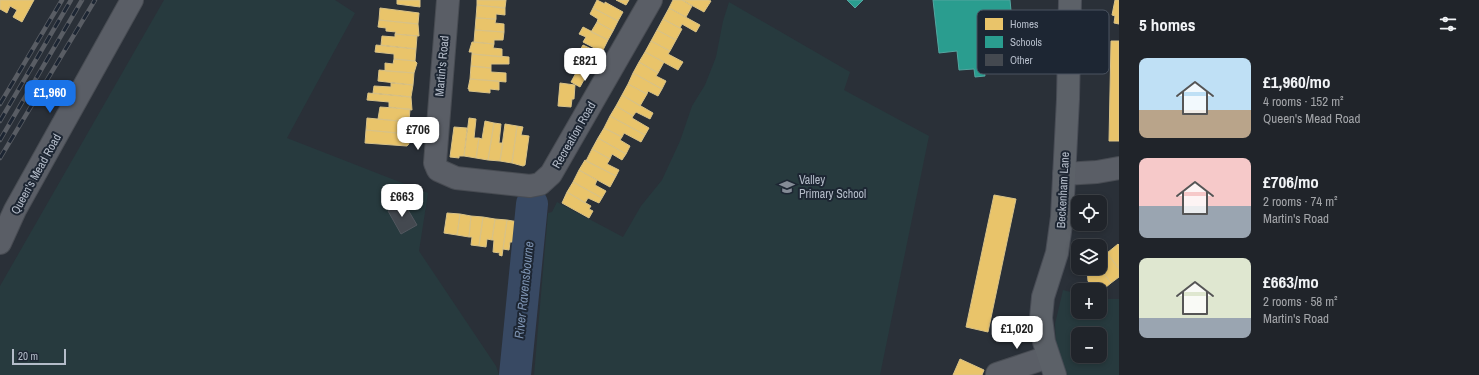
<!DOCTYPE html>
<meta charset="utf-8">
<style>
:root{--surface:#20242a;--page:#282c32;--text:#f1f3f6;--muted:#a2a4a8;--line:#3d4147;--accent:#1a73e8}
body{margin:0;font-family:"Archivo Narrow",sans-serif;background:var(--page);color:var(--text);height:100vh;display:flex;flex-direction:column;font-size:15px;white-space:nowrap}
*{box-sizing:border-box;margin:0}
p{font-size:13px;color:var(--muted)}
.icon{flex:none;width:22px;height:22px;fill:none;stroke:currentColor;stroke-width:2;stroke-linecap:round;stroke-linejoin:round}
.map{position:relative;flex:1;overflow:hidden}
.panel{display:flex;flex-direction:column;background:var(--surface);width:360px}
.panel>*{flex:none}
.controls{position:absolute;left:1071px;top:195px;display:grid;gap:8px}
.controls a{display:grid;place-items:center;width:36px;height:36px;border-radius:8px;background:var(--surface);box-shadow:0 2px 6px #0003,0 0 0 1px var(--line);font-size:20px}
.scale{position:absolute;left:12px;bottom:10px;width:54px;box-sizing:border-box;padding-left:4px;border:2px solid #b4bcc9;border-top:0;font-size:11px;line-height:14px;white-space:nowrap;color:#b4bcc9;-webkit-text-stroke:3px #1d2633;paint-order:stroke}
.price{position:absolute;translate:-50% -34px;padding:0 9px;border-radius:8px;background:#fff;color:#222;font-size:13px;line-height:26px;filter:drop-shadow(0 1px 2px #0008)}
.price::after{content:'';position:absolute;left:50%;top:24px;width:12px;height:9px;margin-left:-6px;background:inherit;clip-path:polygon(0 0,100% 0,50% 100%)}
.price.on{background:var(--accent);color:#fff}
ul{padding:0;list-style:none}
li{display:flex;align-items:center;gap:12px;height:100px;padding:0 20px}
li span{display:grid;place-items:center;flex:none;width:112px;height:80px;border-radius:8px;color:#555}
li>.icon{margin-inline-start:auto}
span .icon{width:48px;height:48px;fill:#fffc;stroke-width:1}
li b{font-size:17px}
h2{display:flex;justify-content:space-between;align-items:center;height:48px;padding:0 20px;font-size:17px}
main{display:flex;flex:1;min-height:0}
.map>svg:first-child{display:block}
.green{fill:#273a3e;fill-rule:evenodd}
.homes{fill:#e9c46a;stroke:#d9c286}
.schools{fill:#2a9d8f;stroke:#53a6a0}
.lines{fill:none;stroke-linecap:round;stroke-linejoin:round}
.river{stroke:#384963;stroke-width:32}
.building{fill:#444950;stroke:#52575f}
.minor-casing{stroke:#484c53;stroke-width:24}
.major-casing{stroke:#484c55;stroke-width:24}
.minor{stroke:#5a5e66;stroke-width:22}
.major{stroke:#5c6168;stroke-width:22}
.rail-casing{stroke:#595d64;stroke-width:4.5}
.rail{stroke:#1d2633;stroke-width:3;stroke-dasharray:9;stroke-linecap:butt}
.labels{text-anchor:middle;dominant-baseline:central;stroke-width:4;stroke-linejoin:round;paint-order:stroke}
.street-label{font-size:12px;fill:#b4bcc9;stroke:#1d2633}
.poi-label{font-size:12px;fill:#b4bcc9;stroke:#1d2633;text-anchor:start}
.water-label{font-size:13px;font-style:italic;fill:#7c92b1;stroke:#1d2633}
.key{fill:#1d2633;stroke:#4a5360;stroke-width:1}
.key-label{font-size:11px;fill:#b4bcc9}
</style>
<main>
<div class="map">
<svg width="1119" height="375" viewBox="0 0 1119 375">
<rect width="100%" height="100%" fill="#2a3038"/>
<path class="green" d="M164,0H335L355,13L287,138L428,193L419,251L496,366L499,375H0V286Z
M729,2L850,72L844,90L929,136L880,375H534L548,213L552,212L557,202L623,237L641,206L662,180L680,141L692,106L705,85L716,57L723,21Z
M1063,290L1078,294V312H1100V299H1119V375H1065L1056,346L1055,324ZM1078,334H1100V356H1078Z"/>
<path class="homes" d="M0,0H34L22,22L13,17L17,10L10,6L7,13L0,9Z
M397,0H420V7L397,4Z
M477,0H506L505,8L477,5Z
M597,0L605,4V2L623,12L618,21L593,8Z
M616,0H629L626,5Z
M673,0H682L692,6L686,17L669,8Z
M682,0H709L711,1L704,12Z
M1115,0H1119V24L1114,23L1115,16L1112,15Z
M477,5L505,8V15L496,14V19L476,18Z
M380,8L419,13L418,24L379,20Z
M593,8L618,21L613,31L597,22L598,19L590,14Z
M669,8L700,25L696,32L682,24L680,28L663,19Z
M476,18L496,19L495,23L504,24V32L475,30Z
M663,19L682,29L676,40L657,30Z
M379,20L418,24L419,36L395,34L396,32L386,31V28L378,27Z
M597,22L613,31L608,40L591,32Z
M583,27L608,40L602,52L583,42L586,37L579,34Z
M475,30L504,32L503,40H494V44L474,42Z
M657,30L676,40L670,51L651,41Z
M395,34L417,36L416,49L381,45L382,36L395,37Z
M651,41L670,51L668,54L683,62L678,70L645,52Z
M1111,41H1119V141H1109Z
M472,42L494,44L493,48L502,49V57L472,54V52H469Z
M376,45L416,49L415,61L394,59V54L375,52Z
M583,45L600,53L590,69L574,60Z
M645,52L664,62L658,73L639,62Z
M472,54L509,57V64H491V68L471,66Z
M394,59L415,61L417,63L414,73L385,71V63L393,64Z
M574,60L590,69L580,87L571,82L578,69L571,65Z
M639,62L658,73L656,76L666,81L662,89L633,73Z
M471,66L491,68V72L506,73V82L470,79Z
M379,70L414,73L413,85L378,81Z
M633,73L662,89L658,96L648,91L647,94L628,84Z
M470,79L499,81V90L490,89V93L469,91V89H468Z
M391,83L413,85L411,97L373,93L374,86L391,87Z
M560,83L575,85L574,99H572L571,107L558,106Z
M628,84L647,94L640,106L622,95Z
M368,93L411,97L412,110L389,107V102L367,100Z
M622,95L653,113L650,119L636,112L633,116L616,106Z
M616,106L633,116L632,118L649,128L645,135L610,116Z
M380,107L410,109L409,122L378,119Z
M610,116L645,135L641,142L624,133L622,137L604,128Z
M367,118L409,122L408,134L366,130Z
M469,118L476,119L474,138H479L476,158L464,156Z
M485,121L494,123L488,160L476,158L479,138L482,139Z
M494,123L501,124L499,143H503L500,161L488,160Z
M505,124L517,126L512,163L500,161Z
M517,126L523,127L521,135L529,136L525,165L523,166L512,163Z
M454,127L467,128L464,156H459V158L450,157Z
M604,128L622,137L620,140L630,146L626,154L598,138Z
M366,130L408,134L409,144L407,146L365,143Z
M598,138L626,154L622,160L612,154L610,159L592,149Z
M592,149L610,159L607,164L619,170L616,176L586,161Z
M585,160L616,176L610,187L579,170Z
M579,170L597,180L595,185L606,191L602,198L573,182Z
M573,182L602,198L599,203L588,198L585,203L567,192Z
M567,192L591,206L589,209L593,211L589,218L562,203Z
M994,195L1016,199L988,332L966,327Z
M447,213L460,214L457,235L444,233Z
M460,214L471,216L469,237L457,235Z
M471,216L483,217L479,246L471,245L472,237H469Z
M483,217L495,219L492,240L487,239L486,247L479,246Z
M495,219L507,220L502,256L499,255L500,253L493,252L494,240H492Z
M507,220L525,223L522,248L514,246V242H510L509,250L503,249Z
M1118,244L1119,245V269L1107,253Z
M1107,253L1119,269V277L1111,283L1100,268V258Z
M1087,268H1100L1111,283L1100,292V290H1095L1088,281Z
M960,359L984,370L982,375H953Z"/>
<path class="schools" d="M847,0H863L855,8Z
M933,0H1010L1014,43L1012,44L1015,65L984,68L985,76L975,77L974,69L959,70L957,51L939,53Z"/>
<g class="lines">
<path class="river" d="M515,375L532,204"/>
</g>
<path class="building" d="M404,203L417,225L401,234L388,211Z"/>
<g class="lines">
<g class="minor-casing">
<path id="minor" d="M448,0L435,163L438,170L456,178L530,186L540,184L551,174L651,0
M1064,174L1097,172L1119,168
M0,243L15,210L132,0
M997,374L1048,357"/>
</g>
<g class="major-casing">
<path id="major" d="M1055,375L1044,342L1041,318L1043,297L1057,253L1062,217L1068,99L1070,0"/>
</g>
<use href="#minor" class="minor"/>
<use href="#major" class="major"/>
<g class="rail-casing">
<path id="rail" d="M0,104L62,0
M0,121L71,0
M0,140L82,0
M0,158L95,0"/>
</g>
<use href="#rail" class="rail"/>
</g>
<defs>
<g id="school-bare" transform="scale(1.2)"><path d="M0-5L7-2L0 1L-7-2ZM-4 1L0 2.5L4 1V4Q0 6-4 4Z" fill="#848b96" stroke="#1d2633" stroke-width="2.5" paint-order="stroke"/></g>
</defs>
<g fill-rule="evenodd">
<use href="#school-bare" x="787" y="187"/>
</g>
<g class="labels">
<g class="street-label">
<text transform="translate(442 66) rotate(-85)">Martin's Road</text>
<text transform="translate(574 135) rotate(-60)">Recreation Road</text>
<text transform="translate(36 174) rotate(-61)">Queen's Mead Road</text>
<text transform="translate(1063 190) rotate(-87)">Beckenham Lane</text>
</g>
<g class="poi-label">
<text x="799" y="180">Valley<tspan x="799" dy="14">Primary School</tspan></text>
</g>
<g class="water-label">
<text transform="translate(524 290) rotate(-84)">River Ravensbourne</text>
</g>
</g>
<rect x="977" y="10" width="132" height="64" rx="6" class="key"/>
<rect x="985" y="18" width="18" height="12" fill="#e9c46a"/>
<rect x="985" y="36" width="18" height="12" fill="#2a9d8f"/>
<rect x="985" y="54" width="18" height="12" fill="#444950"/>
<g class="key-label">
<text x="1010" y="28">Homes</text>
<text x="1010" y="46">Schools</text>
<text x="1010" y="64">Other</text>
</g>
</svg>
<div class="controls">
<a><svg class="icon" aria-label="locate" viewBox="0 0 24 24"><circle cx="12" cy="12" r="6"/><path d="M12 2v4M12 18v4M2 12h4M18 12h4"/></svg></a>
<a><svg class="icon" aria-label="layers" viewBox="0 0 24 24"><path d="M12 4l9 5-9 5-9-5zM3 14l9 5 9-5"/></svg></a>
<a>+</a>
<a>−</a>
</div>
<div class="scale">20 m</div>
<b class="price" style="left:585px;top:82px">£821</b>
<b class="price on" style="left:50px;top:114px">£1,960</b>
<b class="price" style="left:418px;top:151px">£706</b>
<b class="price" style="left:402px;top:218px">£663</b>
<b class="price" style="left:1017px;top:350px">£1,020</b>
</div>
<section class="panel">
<h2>5 homes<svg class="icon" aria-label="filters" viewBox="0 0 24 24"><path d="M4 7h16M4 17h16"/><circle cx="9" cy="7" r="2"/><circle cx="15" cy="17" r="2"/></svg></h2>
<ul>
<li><span style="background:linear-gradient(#bfe0f5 65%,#b9a48a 0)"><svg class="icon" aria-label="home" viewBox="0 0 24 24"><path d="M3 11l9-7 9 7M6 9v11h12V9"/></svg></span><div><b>£1,960/mo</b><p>4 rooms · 152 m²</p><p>Queen's Mead Road</p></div></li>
<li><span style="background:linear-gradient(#f6c9c9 60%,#9aa5b1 0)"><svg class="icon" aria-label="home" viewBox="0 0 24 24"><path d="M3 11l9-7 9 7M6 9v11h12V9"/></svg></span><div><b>£706/mo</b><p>2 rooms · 74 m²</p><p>Martin's Road</p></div></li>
<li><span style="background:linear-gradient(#dfe7d0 75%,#9aa5b1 0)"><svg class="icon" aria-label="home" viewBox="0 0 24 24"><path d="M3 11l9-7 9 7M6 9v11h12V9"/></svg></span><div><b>£663/mo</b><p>2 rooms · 58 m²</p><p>Martin's Road</p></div></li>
</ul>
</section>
</main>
